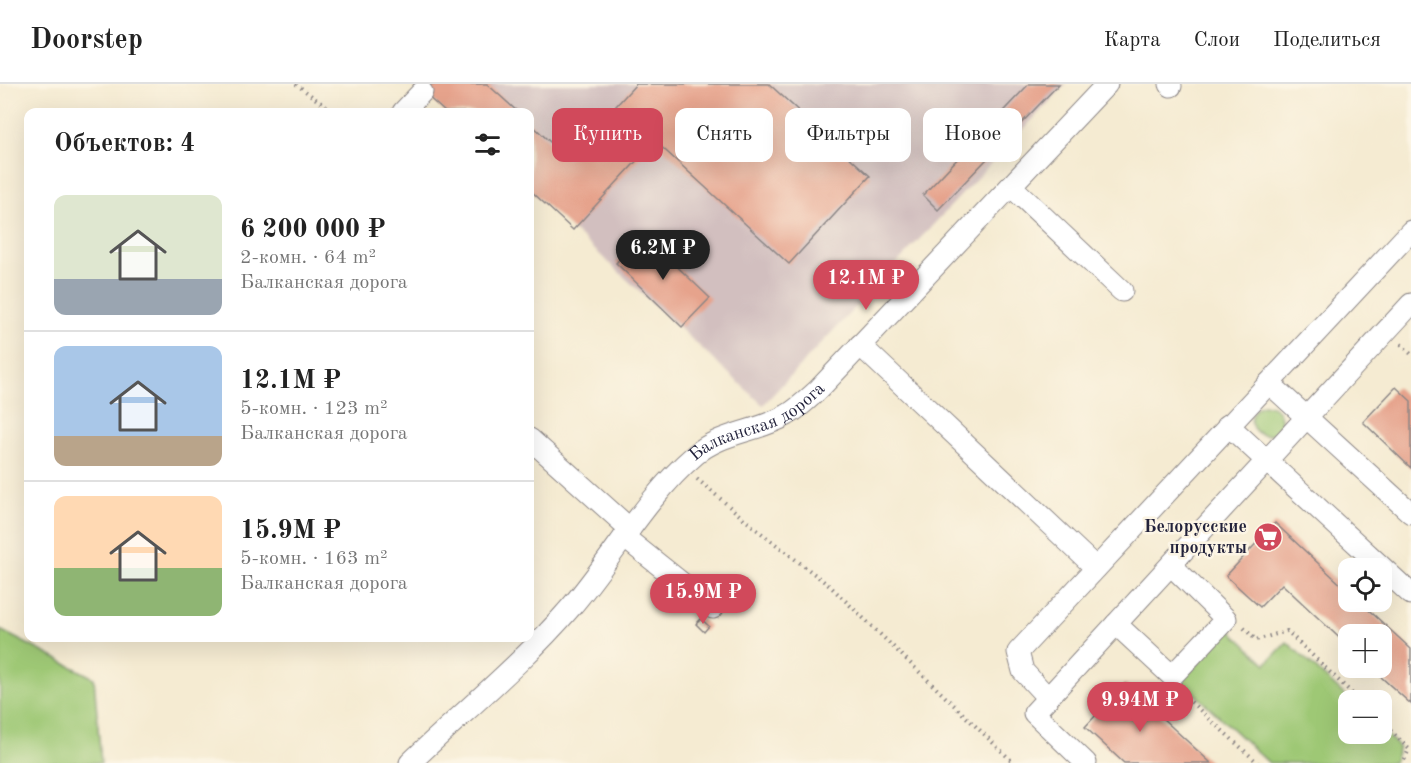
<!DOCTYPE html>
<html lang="ru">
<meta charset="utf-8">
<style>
:root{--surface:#fff;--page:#f6f6f6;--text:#222;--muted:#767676;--line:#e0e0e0;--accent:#d1495b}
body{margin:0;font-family:"Old Standard TT",serif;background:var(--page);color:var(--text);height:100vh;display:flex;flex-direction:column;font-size:22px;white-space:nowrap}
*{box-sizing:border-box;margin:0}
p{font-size:20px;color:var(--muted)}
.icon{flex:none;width:33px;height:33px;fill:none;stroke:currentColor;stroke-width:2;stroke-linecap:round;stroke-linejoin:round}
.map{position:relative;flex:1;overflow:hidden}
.panel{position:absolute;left:24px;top:24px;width:510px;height:534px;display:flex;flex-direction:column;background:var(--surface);border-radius:12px;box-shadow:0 6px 24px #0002}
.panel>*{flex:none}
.top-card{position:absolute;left:552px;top:24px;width:570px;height:54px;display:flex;gap:12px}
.controls{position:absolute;left:1338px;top:474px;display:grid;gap:12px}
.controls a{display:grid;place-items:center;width:54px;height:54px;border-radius:12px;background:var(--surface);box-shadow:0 6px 24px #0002;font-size:30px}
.price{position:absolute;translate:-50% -51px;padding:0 14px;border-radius:21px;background:var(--accent);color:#fff;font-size:20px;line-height:39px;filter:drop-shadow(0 2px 3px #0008)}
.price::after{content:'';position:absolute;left:50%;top:36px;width:18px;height:14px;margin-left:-9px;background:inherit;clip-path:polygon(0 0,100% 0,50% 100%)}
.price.selected{background:#222;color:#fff}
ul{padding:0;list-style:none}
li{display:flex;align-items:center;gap:18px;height:150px;padding:0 30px}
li+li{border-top:2px solid var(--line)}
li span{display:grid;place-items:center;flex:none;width:168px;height:120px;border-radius:12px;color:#555}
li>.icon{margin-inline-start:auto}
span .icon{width:72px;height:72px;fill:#fffc;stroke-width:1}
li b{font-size:26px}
h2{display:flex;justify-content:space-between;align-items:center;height:72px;padding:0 30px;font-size:26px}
.pill{padding:0 21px;border-radius:12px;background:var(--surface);box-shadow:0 6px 24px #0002;font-size:21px;line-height:54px}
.pill.selected{background:var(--accent);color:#fff}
header{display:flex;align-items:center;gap:36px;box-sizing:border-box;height:84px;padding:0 30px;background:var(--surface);border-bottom:2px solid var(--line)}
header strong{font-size:28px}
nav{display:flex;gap:33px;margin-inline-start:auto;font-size:21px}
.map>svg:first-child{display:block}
.industrial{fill:#d2bfbf}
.green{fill:#9ec874;stroke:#607558;stroke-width:1.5}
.building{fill:#e6a38c}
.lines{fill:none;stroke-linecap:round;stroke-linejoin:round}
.minor-casing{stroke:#8c8686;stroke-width:23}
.path{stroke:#8c8686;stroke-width:4;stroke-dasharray:1.5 4.5;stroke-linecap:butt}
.minor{stroke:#fff;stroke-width:21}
.labels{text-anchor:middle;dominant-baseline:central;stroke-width:5;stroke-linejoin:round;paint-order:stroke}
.street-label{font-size:18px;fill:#22223b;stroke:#fcf5e5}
.poi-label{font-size:18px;font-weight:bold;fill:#22223b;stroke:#fcf5e5;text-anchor:end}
</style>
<header>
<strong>Doorstep</strong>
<nav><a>Карта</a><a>Слои</a><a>Поделиться</a></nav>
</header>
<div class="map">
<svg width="1411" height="679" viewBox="0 0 1411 679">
<rect width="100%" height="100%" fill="#fcf5e5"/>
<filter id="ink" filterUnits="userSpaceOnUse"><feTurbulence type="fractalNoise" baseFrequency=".0167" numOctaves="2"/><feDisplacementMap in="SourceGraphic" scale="12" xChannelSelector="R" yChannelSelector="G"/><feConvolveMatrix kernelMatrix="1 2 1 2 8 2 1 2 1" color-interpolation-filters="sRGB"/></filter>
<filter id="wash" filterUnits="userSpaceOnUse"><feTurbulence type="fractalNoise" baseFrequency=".008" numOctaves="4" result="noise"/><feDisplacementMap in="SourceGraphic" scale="24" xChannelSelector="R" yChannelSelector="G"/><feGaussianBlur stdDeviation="1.35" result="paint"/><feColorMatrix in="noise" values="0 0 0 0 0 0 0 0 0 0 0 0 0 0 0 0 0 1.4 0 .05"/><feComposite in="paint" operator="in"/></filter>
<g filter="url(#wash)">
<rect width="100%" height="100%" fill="#f5ebd2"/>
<path class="industrial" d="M414,0H1066L763,321L530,106V28H445Z"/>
<path class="green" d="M1251 336a15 15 0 1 1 30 0a15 15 0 1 1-30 0Z
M1229,545L1266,580L1287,558L1350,616L1348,650H1382V646L1399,663L1393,679H1269L1181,597Z
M0,546L94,594L101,679H0Z"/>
<g id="blocks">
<path class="building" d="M414,0H487L518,28H445Z
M636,0H769L870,92L789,180L655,57L573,146L530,106V39L568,75Z
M1029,0H1059L938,126L923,111Z
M643,150L710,214L682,243L616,179Z
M1396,303L1411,317V384L1363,338Z
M1275,439L1348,507V518H1360L1411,565V620L1371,584H1382V550H1348V562L1282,500L1260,523L1226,492Z
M701,535L709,542L704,548L696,540Z
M1125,600L1211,679H1124L1085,643Z"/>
</g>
</g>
<g filter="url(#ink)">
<use href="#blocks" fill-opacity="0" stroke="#8c8686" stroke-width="1.5"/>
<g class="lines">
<g class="minor-casing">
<g id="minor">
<path d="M1170,0L1171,2"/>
<path d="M403,28L422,8"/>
<path d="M1011,102L1122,207"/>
<path d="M860,261L1096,484"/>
<path d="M1269,299L1411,429"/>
<path d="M1228,341L1411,510"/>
<path d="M530,355L630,445"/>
<path d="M624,453L713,524"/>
<path d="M1116,540L1172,592L1226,535L1171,481"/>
<path d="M1048,614L1023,587L1018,568L1411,147"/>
<path id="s1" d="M410,679C464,627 522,580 571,523C613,474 646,413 695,371C721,348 758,348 787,331C798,325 809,314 819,305L1107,0"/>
<path d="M1086,679L1034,629L1411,220"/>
</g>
</g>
<path class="path" d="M296,0L333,28
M1401,260L1411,270
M697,395L756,445L831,503L1014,679
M1244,544L1256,556L1287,547L1359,616
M1182,610L1258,679
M1382,638L1409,665L1403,679"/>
<use href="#minor" class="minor"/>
</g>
</g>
<defs>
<g id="supermarket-disc" transform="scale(1.5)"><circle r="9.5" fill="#d1495b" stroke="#fcf5e5"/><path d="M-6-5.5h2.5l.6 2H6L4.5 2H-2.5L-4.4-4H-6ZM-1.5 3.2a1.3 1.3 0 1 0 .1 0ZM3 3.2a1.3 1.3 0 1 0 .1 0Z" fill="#fff"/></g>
</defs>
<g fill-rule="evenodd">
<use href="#supermarket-disc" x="1268" y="453"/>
</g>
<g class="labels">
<g class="street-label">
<text stroke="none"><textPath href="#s1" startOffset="492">Балканская дорога</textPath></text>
</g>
<g class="poi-label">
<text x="1247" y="443">Белорусские<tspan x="1247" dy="21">продукты</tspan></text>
</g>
</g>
</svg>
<div class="controls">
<a><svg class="icon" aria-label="locate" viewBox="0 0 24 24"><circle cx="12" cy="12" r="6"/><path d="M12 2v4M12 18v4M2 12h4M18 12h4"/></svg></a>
<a>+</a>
<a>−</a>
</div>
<b class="price selected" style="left:663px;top:197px">6.2M ₽</b>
<b class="price" style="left:866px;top:227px">12.1M ₽</b>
<b class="price" style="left:703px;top:541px">15.9M ₽</b>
<b class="price" style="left:1140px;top:649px">9.94M ₽</b>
<div class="top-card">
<a class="pill selected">Купить</a>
<a class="pill">Снять</a>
<a class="pill">Фильтры</a>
<a class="pill">Новое</a>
</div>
<section class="panel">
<h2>Объектов: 4<svg class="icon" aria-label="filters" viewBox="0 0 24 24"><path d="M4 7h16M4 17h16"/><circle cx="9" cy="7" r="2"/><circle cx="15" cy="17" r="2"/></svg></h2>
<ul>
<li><span style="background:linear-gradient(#dfe7d0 70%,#9aa5b1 0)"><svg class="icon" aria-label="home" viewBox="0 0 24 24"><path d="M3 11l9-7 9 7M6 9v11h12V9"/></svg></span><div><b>6 200 000 ₽</b><p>2-комн. · 64 m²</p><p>Балканская дорога</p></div></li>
<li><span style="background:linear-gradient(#a9c7e8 75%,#b9a48a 0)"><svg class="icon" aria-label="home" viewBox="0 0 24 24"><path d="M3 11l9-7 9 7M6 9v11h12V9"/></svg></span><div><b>12.1M ₽</b><p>5-комн. · 123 m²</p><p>Балканская дорога</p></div></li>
<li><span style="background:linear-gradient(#ffd9b3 60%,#8fb573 0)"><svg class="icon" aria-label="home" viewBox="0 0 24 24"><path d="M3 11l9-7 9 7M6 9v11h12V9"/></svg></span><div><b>15.9M ₽</b><p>5-комн. · 163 m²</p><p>Балканская дорога</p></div></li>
</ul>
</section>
</div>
